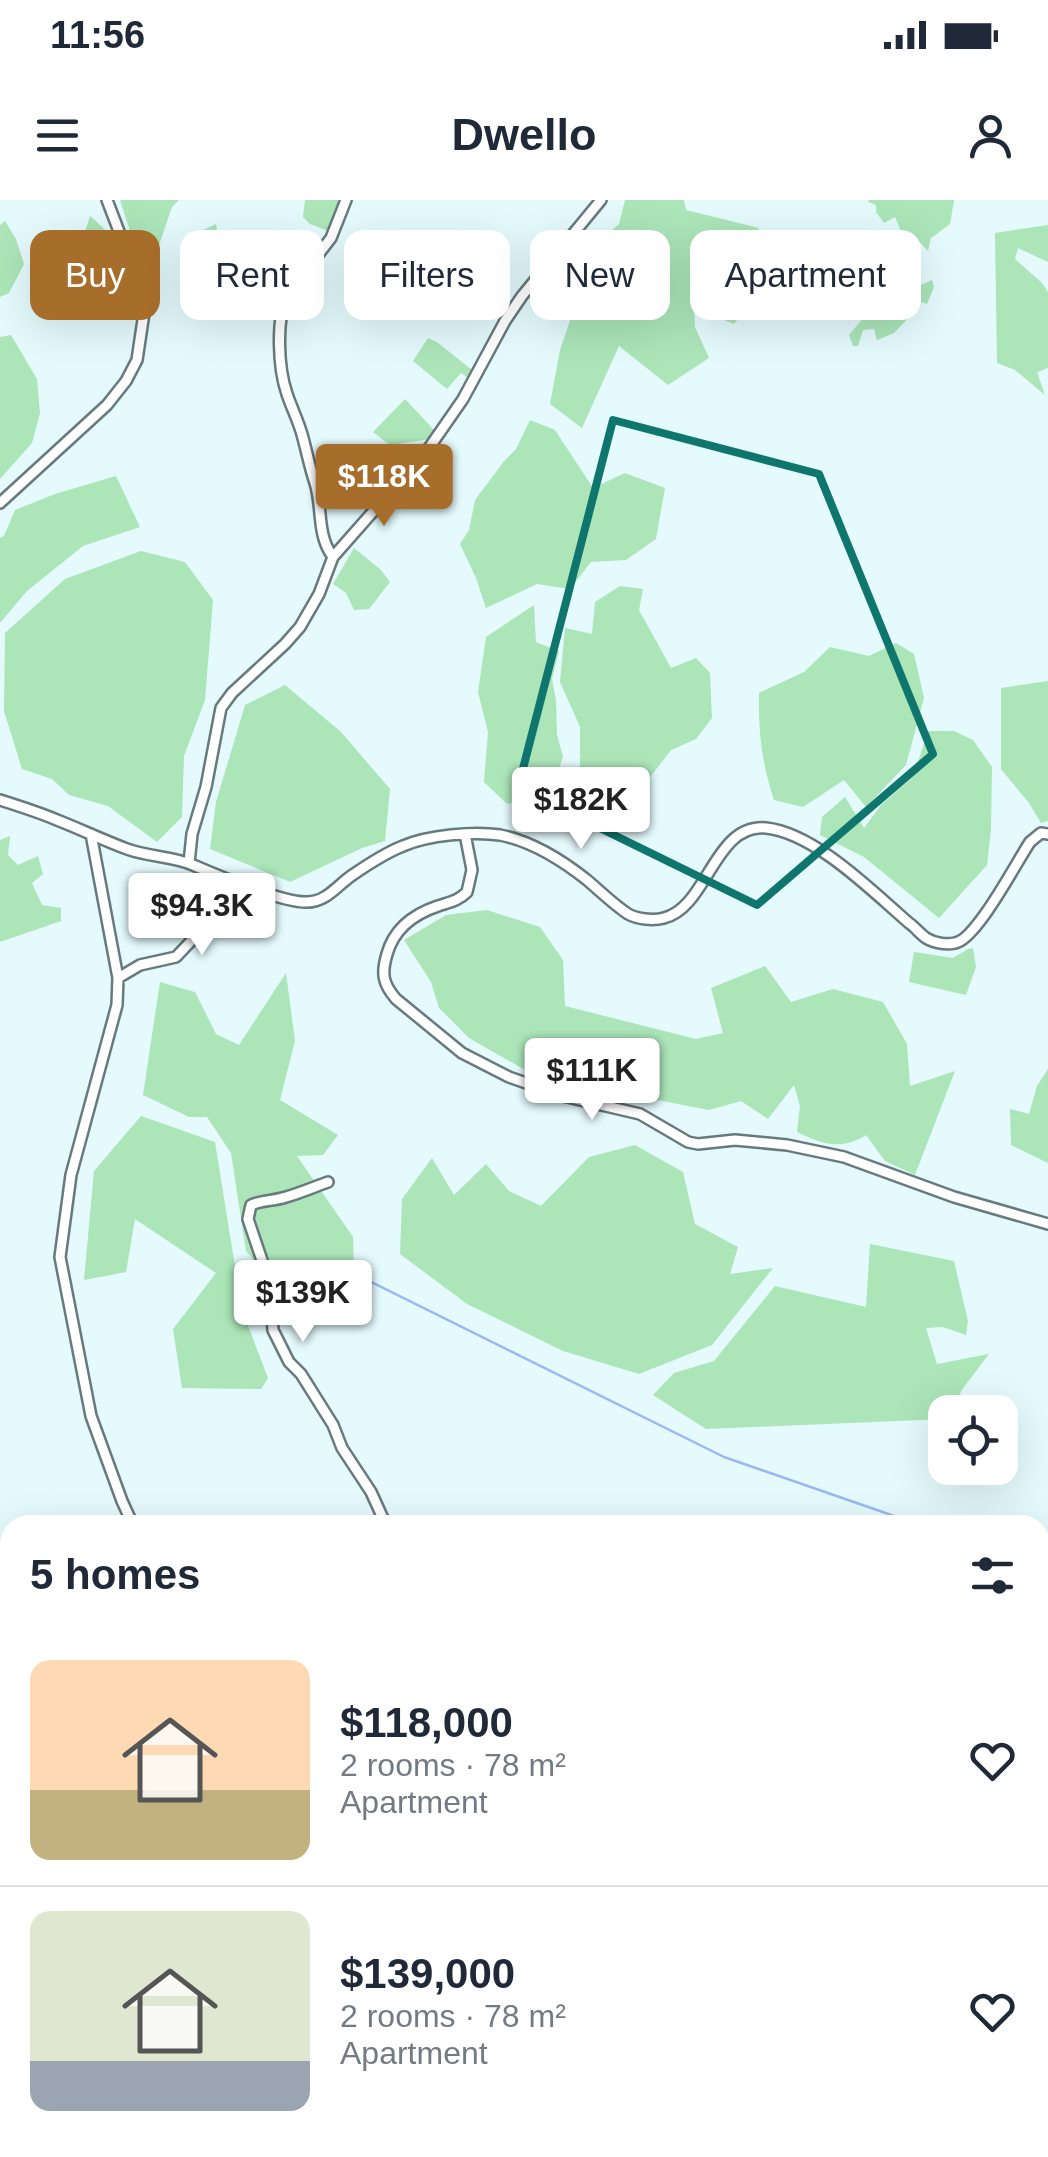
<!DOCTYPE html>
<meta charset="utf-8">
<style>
:root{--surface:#fff;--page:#f2f2f3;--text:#1f2937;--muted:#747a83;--line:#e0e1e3;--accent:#a66d2b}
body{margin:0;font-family:Arial,sans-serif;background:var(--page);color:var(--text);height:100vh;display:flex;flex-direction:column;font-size:38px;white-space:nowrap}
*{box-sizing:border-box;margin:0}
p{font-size:32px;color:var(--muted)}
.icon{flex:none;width:55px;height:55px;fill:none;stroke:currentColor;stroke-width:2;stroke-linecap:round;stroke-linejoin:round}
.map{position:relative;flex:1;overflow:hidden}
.sheet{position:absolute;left:0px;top:1315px;width:1050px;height:642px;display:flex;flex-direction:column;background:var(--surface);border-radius:30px 30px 0 0;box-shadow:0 10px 40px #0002}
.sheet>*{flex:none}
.guide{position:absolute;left:30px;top:30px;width:990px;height:90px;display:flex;gap:20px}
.tools{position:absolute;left:928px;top:1195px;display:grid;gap:20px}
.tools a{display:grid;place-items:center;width:90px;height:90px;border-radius:20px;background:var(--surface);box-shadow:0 10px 40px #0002;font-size:50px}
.price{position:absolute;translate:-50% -85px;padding:0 22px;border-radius:10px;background:#fff;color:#222;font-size:32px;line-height:65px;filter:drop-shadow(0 2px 5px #0008)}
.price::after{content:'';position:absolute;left:50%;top:60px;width:30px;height:22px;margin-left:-15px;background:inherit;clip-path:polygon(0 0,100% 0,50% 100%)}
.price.selected{background:var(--accent);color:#fff}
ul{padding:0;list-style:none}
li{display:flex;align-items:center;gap:30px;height:250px;padding:0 30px}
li+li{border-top:2px solid var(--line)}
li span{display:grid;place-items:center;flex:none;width:280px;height:200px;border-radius:20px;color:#555}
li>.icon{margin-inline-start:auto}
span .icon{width:120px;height:120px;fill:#fffc;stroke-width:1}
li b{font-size:42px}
h2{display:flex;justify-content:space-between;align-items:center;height:120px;padding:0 30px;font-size:42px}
.tag{padding:0 35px;border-radius:20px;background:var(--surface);box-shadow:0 10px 40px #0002;font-size:35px;line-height:90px}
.tag.selected{background:var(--accent);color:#fff}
.status{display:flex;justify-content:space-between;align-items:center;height:70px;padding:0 50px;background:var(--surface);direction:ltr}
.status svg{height:28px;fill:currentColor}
header{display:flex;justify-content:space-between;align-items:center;height:130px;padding:0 30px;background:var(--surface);font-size:45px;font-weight:600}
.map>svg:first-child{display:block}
.green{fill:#abe5b8}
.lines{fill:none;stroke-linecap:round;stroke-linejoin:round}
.stream{stroke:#9bb8f2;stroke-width:2.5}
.minor-casing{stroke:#677a7d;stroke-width:14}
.tertiary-casing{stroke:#677a7d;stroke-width:16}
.minor{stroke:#fff;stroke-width:9}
.tertiary{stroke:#fff;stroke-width:11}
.marked{fill:none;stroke:#0f766e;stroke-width:8;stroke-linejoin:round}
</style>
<div class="status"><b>11:56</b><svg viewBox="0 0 49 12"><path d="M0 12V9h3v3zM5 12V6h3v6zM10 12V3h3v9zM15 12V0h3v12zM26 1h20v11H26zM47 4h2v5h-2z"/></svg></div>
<header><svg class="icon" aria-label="menu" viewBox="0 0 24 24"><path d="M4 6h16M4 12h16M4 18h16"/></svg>Dwello<svg class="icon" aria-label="person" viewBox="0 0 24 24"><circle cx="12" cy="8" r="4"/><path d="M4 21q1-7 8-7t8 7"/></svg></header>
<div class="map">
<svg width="1048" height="1957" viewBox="0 0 1048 1957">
<rect width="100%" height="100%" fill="#e4fafd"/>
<path class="green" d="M120,0H179L172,7L158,48L136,50Z
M305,0H341L328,31L310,24L303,17Z
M625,0H684L686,10L759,28L745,66L765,85L734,124L694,108L695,127L709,158L668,185L619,146L582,228L550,204L560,150L579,94L581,55L619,24Z
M869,0H954L950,24L931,38L928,51L912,34H902L895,17L884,23L876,12V5L868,2Z
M90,16C120,41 130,61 131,100L80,111L73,69Z
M5,21L16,39L24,64L9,93L0,97V25Z
M216,24L221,54L216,67L191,59L204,41L199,32Z
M1048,25V62L1018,48L1015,59L1042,83L1048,92V168L1037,172L1045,195L1015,170L997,163L995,33Z
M932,80L934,87L927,104L918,101V108L894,133L877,140L874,129L863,130L858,146H853L849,135L874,105L885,98L887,93L905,88L916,93L919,86Z
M11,135L37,179L40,213L32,243L0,279V137Z
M428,138L437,142L472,170L468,178L461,173L447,189L413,161Z
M405,199L435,231L430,239L390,245L373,232Z
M530,220L555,230L593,288L625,273L665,288L656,339L626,360L591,362L570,389L537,384L486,408L476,378L460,344L469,330L475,300L505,260L516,249Z
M116,276L140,327L83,346L27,391L0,423V338L4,336L15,310L55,294Z
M354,348L381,370L390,382L369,409L354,410L346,393L333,384Z
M141,351L185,362L213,400L205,500L184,556L182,617L157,642L108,606L69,595L52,579L22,569L4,511L5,433L65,379Z
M620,386L643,389L639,410L671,468L696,458L710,473L712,518L696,539L671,550L648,580L610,571L580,569V527L560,482L565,428L592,434L595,402Z
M534,405L536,442L559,451L552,479L556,501L557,535L563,557L550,594L507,604L484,582L488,532L478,492L486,437Z
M896,443L914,454L924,498L906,565L866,607L844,580L803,607L774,600C762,564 758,531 759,493L804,472L830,447L869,456Z
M1048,481V621L1041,623L1029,603L1001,569V488Z
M285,485L341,532L390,589L385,641L362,648L290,682L210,649L216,602L245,505Z
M928,531H954L973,540L992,567L991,629L987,665L939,718L864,657L820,635L822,617L845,597L864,628L881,605L913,577Z
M10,636L8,655L18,665L38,656L43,674L32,683L42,705L61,708V721L0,742V640Z
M487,710L540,727L563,760L565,806L696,839L723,833L711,788L765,766L791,802L833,789L883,802L907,844L910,886L955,871L915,975L885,961L866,935C841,951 822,944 797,932L800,906L794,885L768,919L741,901L709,910L537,877L469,838L439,808L431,782L404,740L446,715Z
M973,748L976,767L966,795L909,782L914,752L953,758L968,749Z
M286,773L295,841L280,900L338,935L323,955L297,956L353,1037L355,1101L307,1122L246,1051L231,953L207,917H189L143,895L160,782L195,792L216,834L239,845Z
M1048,869V963L1011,945L1010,909L1029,914L1037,886Z
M141,916L215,942L242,1110L268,1178L261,1189L182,1188L173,1129L216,1073L135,1019L126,1072L84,1080L94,971Z
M635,945L683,972L695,1024L738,1047L730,1074L773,1068L712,1145L639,1174L563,1151L467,1104L400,1054L402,999L432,958L454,995L486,964L509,991L541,1006L589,957Z
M870,1044L954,1061L968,1121L966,1135L943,1127L926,1128L937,1164L989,1154L961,1191L955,1212H945V1219L706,1229L653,1195L674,1173L714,1161L775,1086L866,1107Z
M0,1881L10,1893V1948H56L55,1957H0Z"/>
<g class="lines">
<path class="stream" d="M347,1070L724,1257L920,1325
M1040,1367L1048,1369"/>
<g class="minor-casing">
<path id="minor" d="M0,303L107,205L126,181L137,160L144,113L138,72L134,56L120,34L107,0
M333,357C316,334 323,308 315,283C310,268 307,253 303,238C299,222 292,209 287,194C278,168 276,120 287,95L331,38L346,0
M0,600C19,606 38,612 57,620C80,629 103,640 127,649C148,657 172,656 193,665C216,675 283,703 307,702C326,702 337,686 351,676C367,665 385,653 403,646C428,635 474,631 500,635C531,641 563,661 587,680C600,691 613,704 628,714C637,719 653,721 664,718C708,707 714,623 766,628C815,633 873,692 909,723C915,727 920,734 926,738C934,743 946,745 955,743C976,740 1016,663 1030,642L1041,633L1048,634
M91,634L118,778L117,805L71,975L60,1057L91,1216L122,1301L133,1325
M465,634L472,670L467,692C458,701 450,702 438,706C414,714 394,729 387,754C381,774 383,784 396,799L462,853L509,877L563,896L640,914L688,942L698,944L735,940L787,945L844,957L954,997L1048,1024
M189,663L192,634L206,587L221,508L232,493L285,444L300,427L319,394L333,357L429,248L463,199L505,121L522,96L601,0
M118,778L140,765L176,757L245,684
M328,982C314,987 300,993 286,997C274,1001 262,1000 251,1005L248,1019L270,1084L273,1130L289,1162L301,1174L333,1225L342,1248L371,1292L386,1325
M317,1957L319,1948"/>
</g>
<g class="tertiary-casing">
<path id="tertiary" d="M0,1503L10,1516
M280,1948L288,1957"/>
</g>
<use href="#minor" class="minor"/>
<use href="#tertiary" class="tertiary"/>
</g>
<path class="marked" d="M613,220L819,274L933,554L757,705L518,588Z"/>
</svg>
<div class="tools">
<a><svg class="icon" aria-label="locate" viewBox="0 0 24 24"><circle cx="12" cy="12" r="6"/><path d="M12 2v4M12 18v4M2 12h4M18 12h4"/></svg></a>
</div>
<b class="price selected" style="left:384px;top:329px">$118K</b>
<b class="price" style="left:581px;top:652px">$182K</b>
<b class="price" style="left:202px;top:758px">$94.3K</b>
<b class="price" style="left:592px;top:923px">$111K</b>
<b class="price" style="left:303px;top:1145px">$139K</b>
<div class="guide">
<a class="tag selected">Buy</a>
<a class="tag">Rent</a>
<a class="tag">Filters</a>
<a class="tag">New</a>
<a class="tag">Apartment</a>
</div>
<section class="sheet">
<h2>5 homes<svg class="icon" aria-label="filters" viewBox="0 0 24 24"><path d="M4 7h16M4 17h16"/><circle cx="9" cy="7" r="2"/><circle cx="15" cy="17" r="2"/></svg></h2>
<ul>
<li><span style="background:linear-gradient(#ffd9b3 65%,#c2b280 0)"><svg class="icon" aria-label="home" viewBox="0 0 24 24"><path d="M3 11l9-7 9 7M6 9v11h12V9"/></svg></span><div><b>$118,000</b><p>2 rooms · 78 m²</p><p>Apartment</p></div><svg class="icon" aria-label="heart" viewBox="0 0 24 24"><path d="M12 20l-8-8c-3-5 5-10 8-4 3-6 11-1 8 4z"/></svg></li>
<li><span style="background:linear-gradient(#dfe7d0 75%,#9aa5b1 0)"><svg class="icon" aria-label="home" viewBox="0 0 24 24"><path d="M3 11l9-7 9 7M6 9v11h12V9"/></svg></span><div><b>$139,000</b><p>2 rooms · 78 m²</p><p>Apartment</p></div><svg class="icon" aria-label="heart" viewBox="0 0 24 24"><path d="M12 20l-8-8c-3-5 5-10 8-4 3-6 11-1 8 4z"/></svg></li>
</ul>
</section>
</div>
